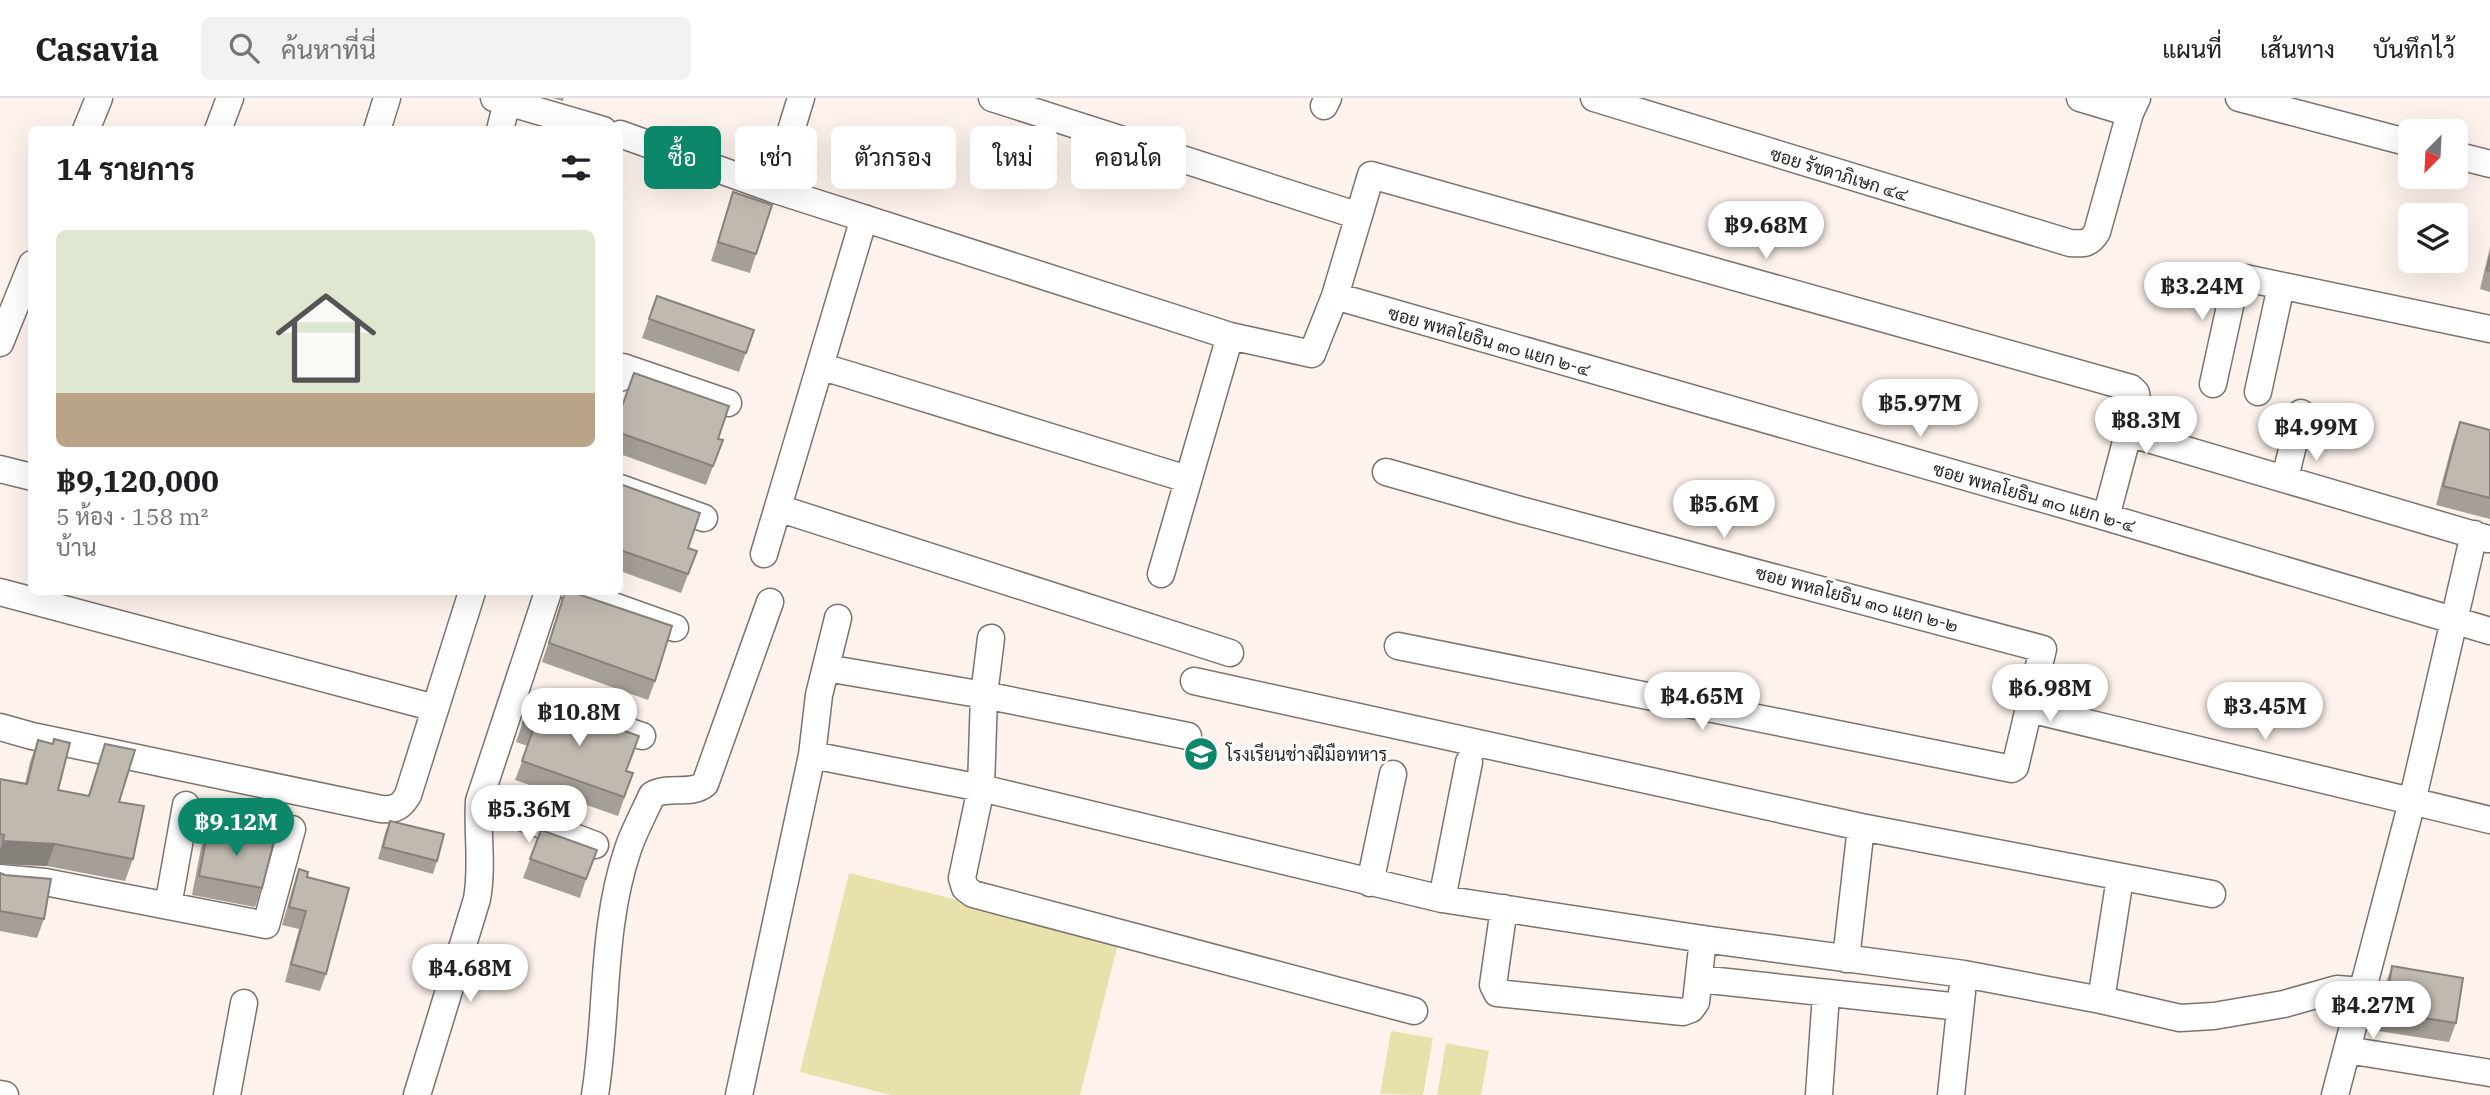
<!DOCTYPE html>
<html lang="th">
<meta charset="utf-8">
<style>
:root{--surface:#fff;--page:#f2f2f2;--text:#202124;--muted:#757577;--line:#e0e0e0;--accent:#0c8769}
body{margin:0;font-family:"IBM Plex Serif",Sarabun,serif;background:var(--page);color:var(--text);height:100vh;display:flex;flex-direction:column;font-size:26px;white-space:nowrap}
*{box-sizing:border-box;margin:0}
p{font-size:23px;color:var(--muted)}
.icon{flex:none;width:38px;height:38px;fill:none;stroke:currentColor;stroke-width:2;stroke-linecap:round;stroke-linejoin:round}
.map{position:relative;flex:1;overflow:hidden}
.sheet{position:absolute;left:28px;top:28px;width:595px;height:469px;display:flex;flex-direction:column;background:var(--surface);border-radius:10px;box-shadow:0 7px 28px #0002}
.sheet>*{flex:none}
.hud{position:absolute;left:644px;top:28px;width:665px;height:63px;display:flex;gap:14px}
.needle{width:46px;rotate:204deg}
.controls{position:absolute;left:2398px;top:21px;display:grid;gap:14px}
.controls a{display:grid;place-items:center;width:70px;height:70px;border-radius:10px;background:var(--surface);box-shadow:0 7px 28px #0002;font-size:35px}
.price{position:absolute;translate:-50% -60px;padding:0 16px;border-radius:24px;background:#fff;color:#222;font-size:23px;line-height:46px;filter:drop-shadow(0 2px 4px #0008)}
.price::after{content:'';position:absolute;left:50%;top:42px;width:21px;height:16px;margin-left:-10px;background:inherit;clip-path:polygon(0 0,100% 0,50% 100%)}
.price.selected{background:var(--accent);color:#fff}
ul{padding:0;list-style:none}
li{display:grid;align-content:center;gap:14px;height:371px;padding:0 28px}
li span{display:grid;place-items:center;height:217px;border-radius:10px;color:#555}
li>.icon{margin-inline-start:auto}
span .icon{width:126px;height:126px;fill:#fffc;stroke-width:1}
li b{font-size:30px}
h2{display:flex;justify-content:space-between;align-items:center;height:84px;padding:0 28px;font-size:30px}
.chip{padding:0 24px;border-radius:10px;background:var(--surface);box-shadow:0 7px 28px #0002;font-size:24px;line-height:63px}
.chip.selected{background:var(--accent);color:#fff}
header{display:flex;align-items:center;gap:42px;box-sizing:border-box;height:98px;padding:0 35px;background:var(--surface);border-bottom:2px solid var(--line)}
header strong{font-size:33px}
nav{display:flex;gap:38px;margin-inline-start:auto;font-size:24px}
.search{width:490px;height:63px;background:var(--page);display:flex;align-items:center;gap:18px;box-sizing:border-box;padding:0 24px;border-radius:10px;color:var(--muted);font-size:26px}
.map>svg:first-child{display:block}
.green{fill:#e9e1ab}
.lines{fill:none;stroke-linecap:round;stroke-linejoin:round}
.minor-casing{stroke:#7c736d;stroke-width:29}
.minor{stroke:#fff;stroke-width:26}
.wall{fill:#a59f97}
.shaded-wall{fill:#86827b}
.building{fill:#c0b9b0;stroke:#86827b;stroke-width:2}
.labels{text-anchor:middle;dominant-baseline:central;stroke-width:6;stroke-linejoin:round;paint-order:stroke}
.street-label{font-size:18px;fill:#2a2623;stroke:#fff}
.poi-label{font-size:18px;fill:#2a2623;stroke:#fff;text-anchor:start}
</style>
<header>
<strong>Casavia</strong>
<div class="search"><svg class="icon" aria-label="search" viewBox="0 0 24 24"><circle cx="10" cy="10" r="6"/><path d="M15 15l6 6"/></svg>ค้นหาที่นี่</div>
<nav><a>แผนที่</a><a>เส้นทาง</a><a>บันทึกไว้</a></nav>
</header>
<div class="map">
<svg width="2490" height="997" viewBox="0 0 2490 997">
<rect width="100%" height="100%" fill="#fef3ec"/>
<path class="green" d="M849,775L1119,842L1080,997H891L800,974Z
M1391,933L1433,940L1423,997L1380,996Z
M1446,945L1489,953L1481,997H1437Z"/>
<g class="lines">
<g class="minor-casing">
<path id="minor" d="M494,0L603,32
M992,0L1359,118
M1594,0L2070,145C2084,146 2090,146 2097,134L2130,15L2137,0
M2080,0L2130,15
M2239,0L2410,45
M1324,8L1328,0
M86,32L99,0
M218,32L230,0
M377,32L387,0
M500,32L507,4
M620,36L773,91L1230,238L1312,256L1335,198L1371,77L2131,290L2136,295L2137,302L2106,419
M2455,57L2490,66
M773,91L801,0
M1335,198L2106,419L2490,533
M0,245L32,166
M820,268L1187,381
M620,280L623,269L728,305
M2213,286L2234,190L2239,182L2245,180L2490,231
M2258,294L2281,188
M2128,335L2488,441
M0,371L32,379
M1386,374L1520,412L2043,551L2015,669L2012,671L1398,548
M2285,380L2301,315
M620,390L704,420
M778,410L1230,555
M764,456L864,120
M1161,476L1230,238
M0,494L435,610
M574,494L675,530
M991,540L984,597L981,690L962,780L965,790L973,796L1414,913
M826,570L984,597L1188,638
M1194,583L1861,729L2212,796
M548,606L642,638
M2029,611L2490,722
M0,629L32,638L381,711C395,712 401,709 408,697L472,494
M812,657L981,690L1442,801L1703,841L1964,876L2101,902L2180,920L2214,918L2284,906L2337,891L2362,893
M479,703L595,747
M0,780L45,784L266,827L292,731
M1370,785L1393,676
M1442,801L1469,664
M168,808L186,707
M1504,810L1493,887L1497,895L1683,914L1691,911L1696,904L1703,841
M1846,861L1861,729
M1699,881L1960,909
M2101,902L2120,780
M2347,952L2490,975
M0,996L5,997
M227,997L244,905
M417,997L477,801C483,768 477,736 479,703L548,494
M595,997C608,916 601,830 628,751C634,733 644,715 652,697C668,687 691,698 705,686L770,504
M739,997L812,657L819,597L838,520
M1819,997L1826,896
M1951,997L1962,894
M2335,997L2412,704L2474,436"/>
</g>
<use href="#minor" class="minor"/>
</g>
<path class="wall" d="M552,0H564L563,3Z
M733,94L756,156L750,175L711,163Z
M2490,149V194L2480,191Z
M657,198L754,232L739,274L642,240Z
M620,314L723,342L706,387L620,356Z
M2460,324L2490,332V421L2436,407L2453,343Z
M620,386L688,450L697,453L681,495L620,473Z
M565,494L655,583L648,602L542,564Z
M531,600L626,673L633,675L618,718L515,682L528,648L516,644Z
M38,642L58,692L88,698L105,646L133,761L125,783L47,768L0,766V681L25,686L30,664Z
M390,723L437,763L433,776L378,761L385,735Z
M208,731L262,790L255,809L192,797L201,750Z
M541,732L586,781L580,800L523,780Z
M299,771L307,779L326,876L320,893L285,884L299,831L282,827L293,789Z
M0,775L44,821L37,840L0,833Z
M2392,868L2456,925L2449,944L2378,933L2385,887Z"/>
<path class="shaded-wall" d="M3,743L55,746L47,768L0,766V752Z"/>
<path class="building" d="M733,94L772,107L756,156L718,144Z
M2490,158V173L2487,172Z
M657,198L754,232L746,255L649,221Z
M634,275L729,308L718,341L723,342L713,368L620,335V314Z
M2460,324L2490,332V400L2443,388Z
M620,386L700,415L688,450L697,453L688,476L620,452Z
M565,494H572L672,528L655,583L549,545Z
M531,600L639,638L626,673L633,675L624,699L522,663L534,629L523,625Z
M54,641L70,645L58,692L89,698L105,646L135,652L119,704L144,708L133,761L55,746L3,743L4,737L0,736V681L27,686L38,642L53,646Z
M390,723L444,736L437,763L383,749Z
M208,731L274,743L262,790L199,778Z
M541,732L597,752L586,781L530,761Z
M299,771L308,774L307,779L349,790L326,876L291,866L306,813L289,809Z
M0,775L5,777L51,781L44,821L0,813Z
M2392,868L2463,880L2456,925L2385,914Z"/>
<defs>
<g id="university-disc" transform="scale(1.75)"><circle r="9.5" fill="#0c8769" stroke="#fff"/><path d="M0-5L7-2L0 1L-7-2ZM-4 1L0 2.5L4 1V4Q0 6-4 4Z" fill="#fff"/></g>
</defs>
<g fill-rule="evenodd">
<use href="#university-disc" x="1201" y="656"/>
</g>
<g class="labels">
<g class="street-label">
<text transform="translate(1839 76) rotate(17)">ซอย รัชดาภิเษก ๔๔</text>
<text transform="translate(1489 243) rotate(16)">ซอย พหลโยธิน ๓๐ แยก ๒-๔</text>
<text transform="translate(2034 399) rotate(16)">ซอย พหลโยธิน ๓๐ แยก ๒-๔</text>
<text transform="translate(1857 501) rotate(15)">ซอย พหลโยธิน ๓๐ แยก ๒-๒</text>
</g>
<g class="poi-label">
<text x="1226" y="656">โรงเรียนช่างฝีมือทหาร</text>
</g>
</g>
</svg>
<div class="controls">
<a><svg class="needle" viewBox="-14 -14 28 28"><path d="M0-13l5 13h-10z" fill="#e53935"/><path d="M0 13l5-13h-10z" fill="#757577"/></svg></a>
<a><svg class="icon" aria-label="layers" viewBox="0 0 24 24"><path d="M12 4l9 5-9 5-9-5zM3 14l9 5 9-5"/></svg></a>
</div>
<b class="price" style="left:1766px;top:163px">฿9.68M</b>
<b class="price" style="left:2202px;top:224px">฿3.24M</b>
<b class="price" style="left:1920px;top:341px">฿5.97M</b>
<b class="price" style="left:2146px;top:358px">฿8.3M</b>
<b class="price" style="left:2316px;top:365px">฿4.99M</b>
<b class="price" style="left:1724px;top:442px">฿5.6M</b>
<b class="price" style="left:2050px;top:626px">฿6.98M</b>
<b class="price" style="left:1702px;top:634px">฿4.65M</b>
<b class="price" style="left:2265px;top:644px">฿3.45M</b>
<b class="price" style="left:579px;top:650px">฿10.8M</b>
<b class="price" style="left:529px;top:747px">฿5.36M</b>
<b class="price selected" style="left:236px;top:760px">฿9.12M</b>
<b class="price" style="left:470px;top:906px">฿4.68M</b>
<b class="price" style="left:2373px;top:943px">฿4.27M</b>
<div class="hud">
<a class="chip selected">ซื้อ</a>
<a class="chip">เช่า</a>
<a class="chip">ตัวกรอง</a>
<a class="chip">ใหม่</a>
<a class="chip">คอนโด</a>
</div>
<section class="sheet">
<h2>14 รายการ<svg class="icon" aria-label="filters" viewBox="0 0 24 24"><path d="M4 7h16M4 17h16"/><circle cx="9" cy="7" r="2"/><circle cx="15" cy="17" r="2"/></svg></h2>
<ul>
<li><span style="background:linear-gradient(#dfe7d0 75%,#b9a48a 0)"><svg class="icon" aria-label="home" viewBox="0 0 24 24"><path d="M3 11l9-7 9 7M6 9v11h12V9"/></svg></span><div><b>฿9,120,000</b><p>5 ห้อง · 158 m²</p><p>บ้าน</p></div></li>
</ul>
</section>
</div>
